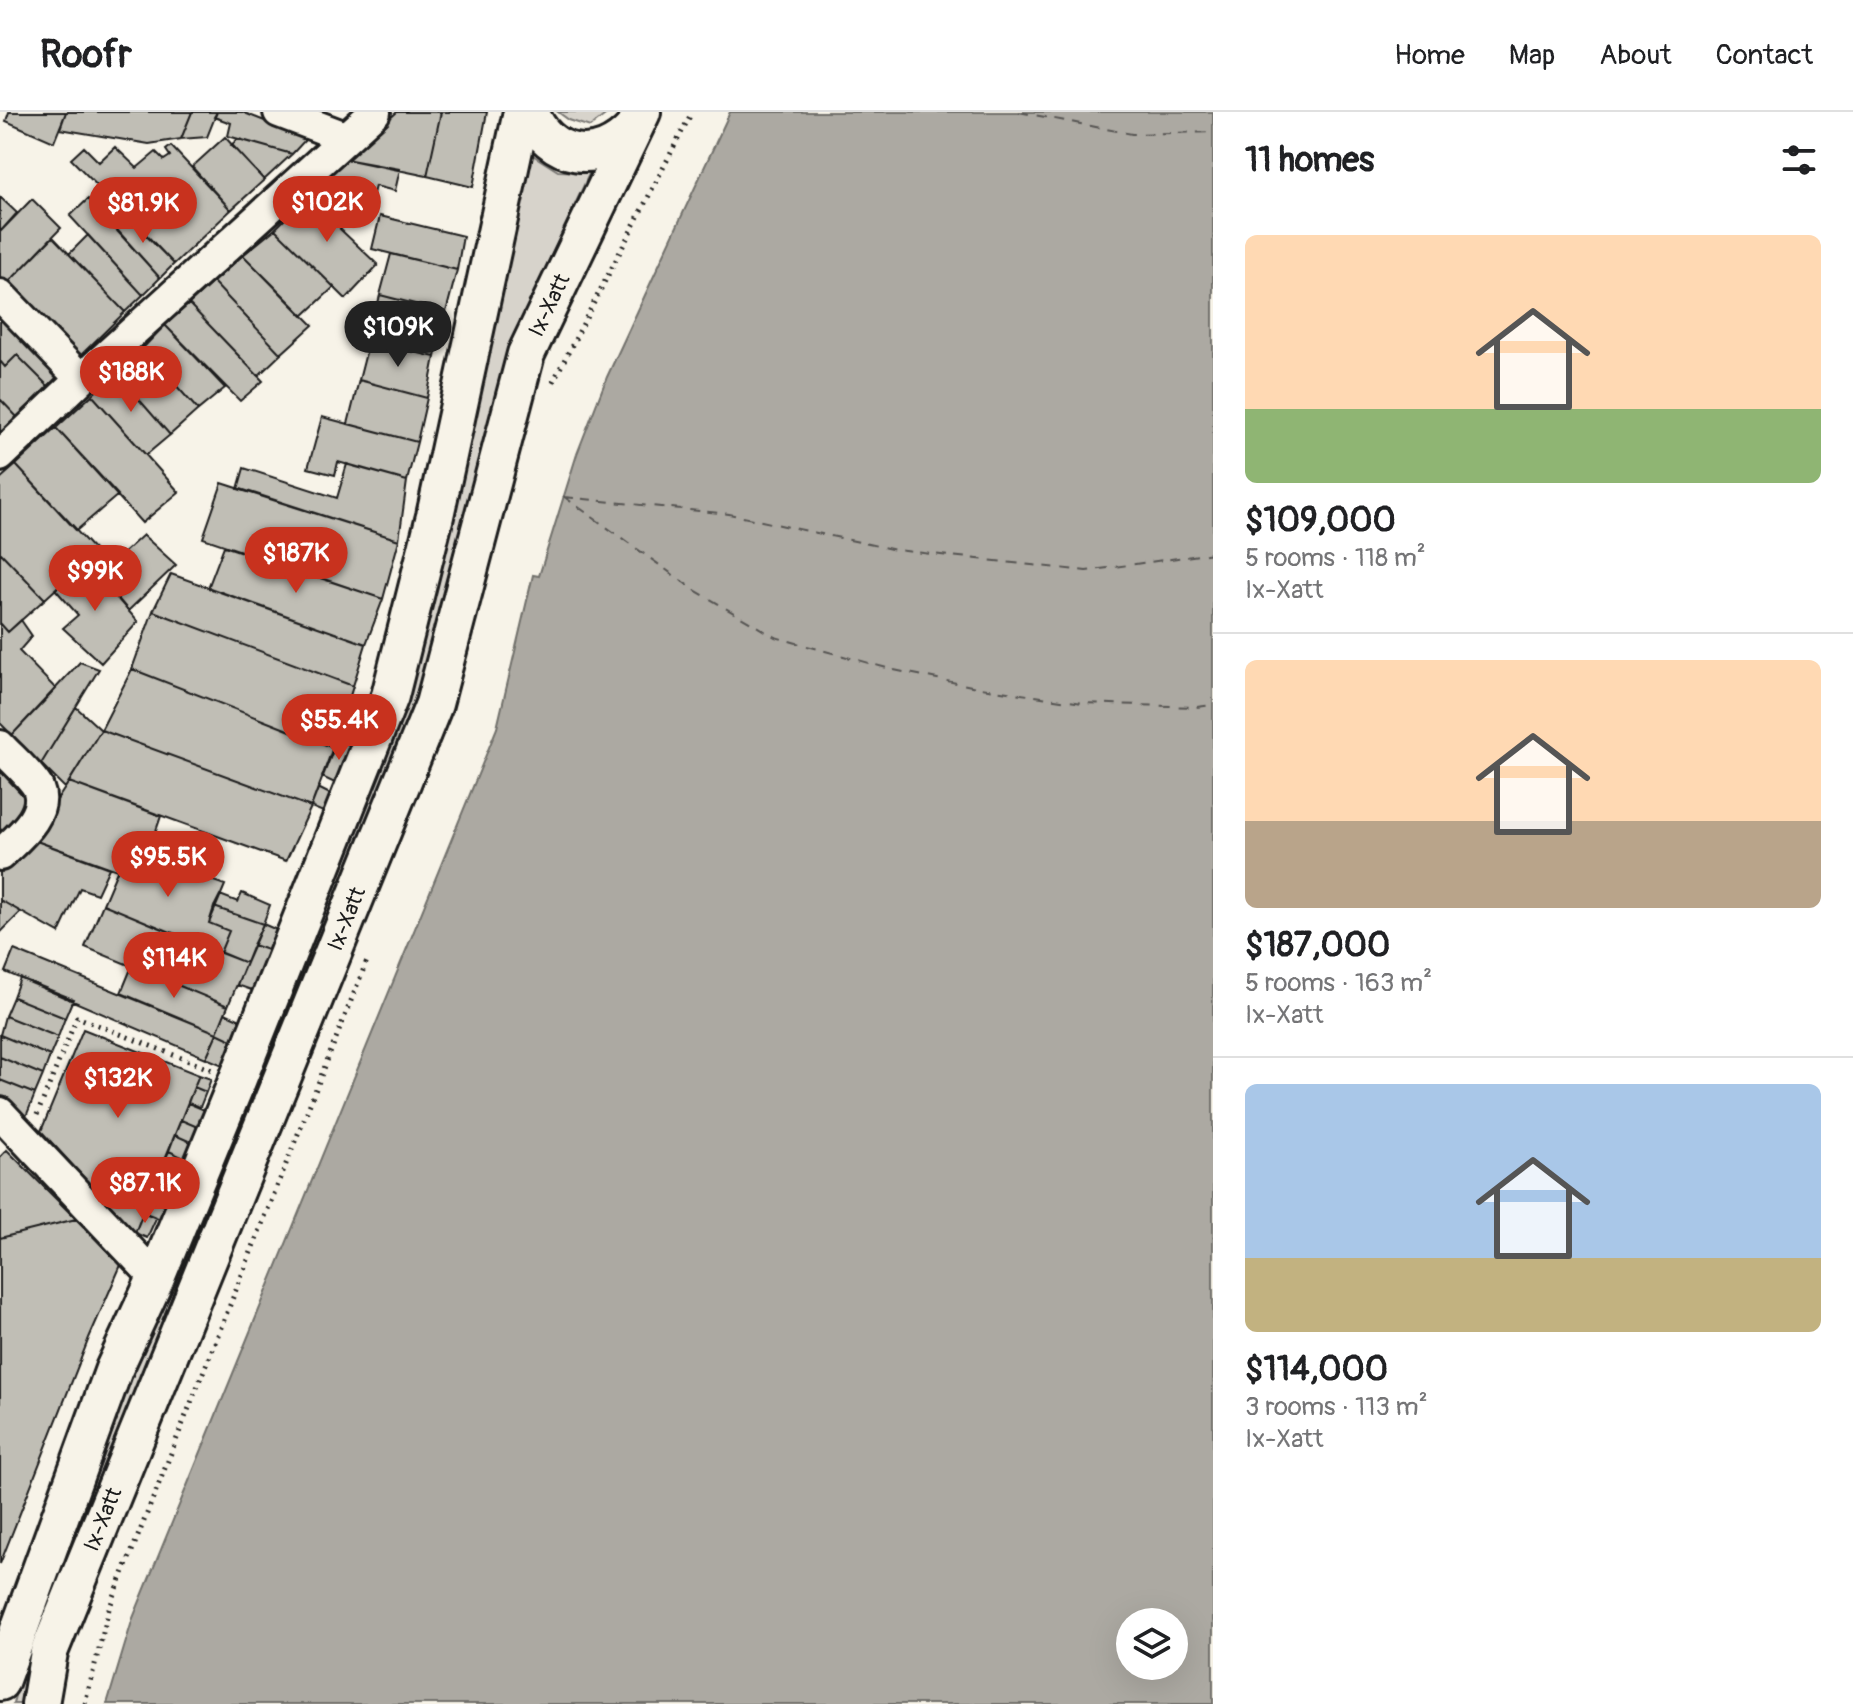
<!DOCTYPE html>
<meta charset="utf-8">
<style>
:root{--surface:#fff;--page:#f6f6f6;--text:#202124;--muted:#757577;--line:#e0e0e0;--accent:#c8321e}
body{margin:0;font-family:Pangolin,sans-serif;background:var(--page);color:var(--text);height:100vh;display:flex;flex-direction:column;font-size:30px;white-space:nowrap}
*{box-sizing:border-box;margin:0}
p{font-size:26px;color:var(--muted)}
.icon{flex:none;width:44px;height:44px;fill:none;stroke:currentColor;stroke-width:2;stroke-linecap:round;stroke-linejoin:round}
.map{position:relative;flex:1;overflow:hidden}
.details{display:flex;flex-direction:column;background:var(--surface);width:640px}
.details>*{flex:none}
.tools{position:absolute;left:1116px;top:1496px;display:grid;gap:16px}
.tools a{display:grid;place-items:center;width:72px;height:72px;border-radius:50%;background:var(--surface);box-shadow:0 8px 32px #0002;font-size:40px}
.price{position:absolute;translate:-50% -68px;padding:0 18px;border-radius:28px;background:var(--accent);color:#fff;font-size:26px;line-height:52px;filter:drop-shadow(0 2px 4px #0008)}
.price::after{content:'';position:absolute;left:50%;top:48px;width:24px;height:18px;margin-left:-12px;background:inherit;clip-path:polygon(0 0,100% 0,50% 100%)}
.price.selected{background:#222;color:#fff}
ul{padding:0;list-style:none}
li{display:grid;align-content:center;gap:16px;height:424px;padding:0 32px}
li+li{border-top:2px solid var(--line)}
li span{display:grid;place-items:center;height:248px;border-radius:12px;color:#555}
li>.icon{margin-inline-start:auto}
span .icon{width:144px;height:144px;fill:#fffc;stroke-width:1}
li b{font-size:34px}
h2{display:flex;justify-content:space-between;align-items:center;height:96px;padding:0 32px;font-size:34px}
header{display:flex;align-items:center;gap:48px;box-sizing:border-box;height:112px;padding:0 40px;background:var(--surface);border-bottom:2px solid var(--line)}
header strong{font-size:38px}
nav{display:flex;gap:44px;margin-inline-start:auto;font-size:28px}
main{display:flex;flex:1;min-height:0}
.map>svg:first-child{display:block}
.green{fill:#d7d3cb;stroke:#7a7874;stroke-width:2}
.water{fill:#aca9a2;stroke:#72716c;stroke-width:2;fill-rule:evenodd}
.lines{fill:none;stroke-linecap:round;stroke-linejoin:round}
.ferry{stroke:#565452;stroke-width:2;stroke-dasharray:10 8;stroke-linecap:butt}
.building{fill:#c0beb5;stroke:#1c1c1c;stroke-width:2}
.minor-casing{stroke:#1c1c1c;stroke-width:36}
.major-casing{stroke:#1c1c1c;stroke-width:42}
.path{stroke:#1c1c1c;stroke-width:5;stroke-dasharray:2 6;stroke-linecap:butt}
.minor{stroke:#f7f3e8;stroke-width:30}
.major{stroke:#f7f3e8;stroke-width:36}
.labels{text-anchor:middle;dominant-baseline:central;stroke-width:8;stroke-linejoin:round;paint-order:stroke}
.street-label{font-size:22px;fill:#1c1c1c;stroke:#f7f3e8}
</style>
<header>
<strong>Roofr</strong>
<nav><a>Home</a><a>Map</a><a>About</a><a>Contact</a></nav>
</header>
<main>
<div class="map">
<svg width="1213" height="1592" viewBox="0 0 1213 1592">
<rect width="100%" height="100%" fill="#f7f3e8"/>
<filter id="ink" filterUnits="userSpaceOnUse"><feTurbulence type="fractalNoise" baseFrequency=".0125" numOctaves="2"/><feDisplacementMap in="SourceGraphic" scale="16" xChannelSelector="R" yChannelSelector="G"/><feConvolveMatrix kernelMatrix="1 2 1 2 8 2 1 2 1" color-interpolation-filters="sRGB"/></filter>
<g filter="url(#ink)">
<path class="green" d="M558,0H609L590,15L569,8Z
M531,42L558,59L590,60L528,194L503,257L421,567L403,620L263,965L258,963L319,805L364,698L414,565Z
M248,985L256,988L63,1461L23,1592H13L23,1549L121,1289Z"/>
<path class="water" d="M730,0H1213V1592H107L133,1506L497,616L533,463L539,464L577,342L607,265ZM1130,1510H1174V1554H1130Z"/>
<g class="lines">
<path class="ferry" d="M1019,0L1132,22L1213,20
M563,384L693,477L775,525L894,558L981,576L1082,591L1196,595L1213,593
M564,385L729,402L896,438L1086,459L1213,441"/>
</g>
<path class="building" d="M9,0H66L54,30L6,9Z
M66,0H192L181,27L149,32L60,17Z
M192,0H217L207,25L181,27Z
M217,0H242L307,26L292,42L228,24L231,11L214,5Z
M397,0H441L427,64L345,47Z
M441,0H487L473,75L427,64Z
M225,25L264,68L231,98L192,55Z
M238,27L292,42L264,68L231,33Z
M171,34L231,98L174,152L71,47L84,35L99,50L115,35L137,56L156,40L164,48L170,44L166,38Z
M345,47L400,57L395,79L375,74L369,97L352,115L314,78Z
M314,78L347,110L340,117L378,153L346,187L275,117Z
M0,85L17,101L0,120Z
M32,87L61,116L7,172L0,165V120Z
M88,87L160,166L143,183L70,104Z
M124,99L174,152L160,166L111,111Z
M380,104L463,124L457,158L372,137Z
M275,117L334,175L303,204L243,143Z
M88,123L143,183L125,200L69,142Z
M53,125L125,200L78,246L7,172Z
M391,142L457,158L446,200L380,183Z
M243,143L313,213L281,242L213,170Z
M213,170L281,242L258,264L189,192Z
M380,183L446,200L435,245L369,229Z
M189,192L263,269L240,289L165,213Z
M0,206L57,265L48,274L17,243L5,255L0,249Z
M165,213L225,276L198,298L143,236Z
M369,229L435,245L427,286L359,268Z
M143,236L198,298L170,323L116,261Z
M17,243L48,274L18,306L0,287V249L5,255Z
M116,261L170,323L146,343L92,283Z
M359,268L427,286L417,330L348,312Z
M92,283L179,380L142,411L56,316Z
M0,287L18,306L0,323Z
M322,305L417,330L407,369L338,350L335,363L308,356Z
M56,316L118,383L77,418L16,353Z
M347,352L407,369L399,428L238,377L244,356L337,386Z
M16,353L96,440L45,487L0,440V367Z
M222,371L399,428L383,487L203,426Z
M143,423L176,453L128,499L98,464Z
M224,434L383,487L366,532L208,476Z
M0,440L45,487L8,520L0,511Z
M86,449L138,510L101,551L63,516L78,503L55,477Z
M171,462L366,532L353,574L153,499Z
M153,499L353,574L334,636L132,557Z
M21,508L32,524L19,539L56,577L12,623L0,611V511L8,520Z
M80,550L99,557L41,652L12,623Z
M132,557L334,636L311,695L101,618Z
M76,595L101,618L65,676L41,652Z
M101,618L311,695L286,749L69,670Z
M336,627L357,636L341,674L322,665Z
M0,659L30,691L0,725Z
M69,670L161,704L147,745L126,738L117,758L31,727Z
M318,676L336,685L328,702L311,695Z
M31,727L109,756L97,782L80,776L59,821L0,788V757Z
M126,738L225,773L209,811L229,819L220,841L103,792Z
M242,781L270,793L263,812L214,795L220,783L238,790Z
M0,788L21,800L0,821Z
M103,792L246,851L228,894L85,835Z
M214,795L263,812L246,851L220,841L229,819L209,811Z
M263,812L284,821L276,841L253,833Z
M253,833L276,841L260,881L237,873Z
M14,838L217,921L206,946L5,860Z
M132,854L228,894L217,921L121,881Z
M20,866L73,887L65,906L13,885Z
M13,885L65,906L58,925L5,904Z
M225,901L243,909L234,929L217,921Z
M5,904L58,925L50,944L0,923Z
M83,917L199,963L135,1121L41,1019Z
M217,921L234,929L225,954L206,946Z
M0,923L50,944L43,963L0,945Z
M0,945L43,963L35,982L0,968Z
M199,963L211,967L206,980L194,975Z
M0,968L35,982L25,1007L0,984Z
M194,975L206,980L200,995L188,991Z
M188,991L207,999L200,1016L181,1008Z
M181,1008L200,1016L193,1031L175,1023Z
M175,1023L193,1031L188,1048L169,1039Z
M7,1038L76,1107L0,1126V1045Z
M169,1039L188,1048L181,1063L162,1055Z
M162,1055L181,1063L174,1080L155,1071Z
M155,1071L174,1080L169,1094L149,1085Z
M149,1085L169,1094L163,1108L143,1100Z
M143,1100L156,1106L147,1126L135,1121Z
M76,1107L121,1153L89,1226L0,1452V1126Z"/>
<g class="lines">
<g class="minor-casing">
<path id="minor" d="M279,0L345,25
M0,183L81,267
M0,344L81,267L375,0
M0,634C10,645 32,664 38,676C49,703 16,727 0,743
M0,1001L156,1166"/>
</g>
<g class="major-casing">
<g id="major">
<path d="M530,0C550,48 599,54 633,17"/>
<path d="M0,1570L114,1257L156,1166L237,969L390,584L435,404L522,0"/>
<path id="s1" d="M40,1592L49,1540L434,592L526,242L642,0"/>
</g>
</g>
<path class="path" d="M553,270L692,0
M37,1003L77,905L212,958
M85,1592L109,1497L368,846"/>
<use href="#minor" class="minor"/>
<use href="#major" class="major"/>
</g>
</g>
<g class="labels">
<g class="street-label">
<text stroke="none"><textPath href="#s1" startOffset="1492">Ix-Xatt</textPath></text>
<text stroke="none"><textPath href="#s1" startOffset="844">Ix-Xatt</textPath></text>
<text stroke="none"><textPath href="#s1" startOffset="196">Ix-Xatt</textPath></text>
</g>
</g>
</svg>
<div class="tools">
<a><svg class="icon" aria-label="layers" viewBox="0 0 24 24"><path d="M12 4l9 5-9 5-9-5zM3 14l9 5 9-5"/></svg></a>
</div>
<b class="price" style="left:327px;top:132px">$102K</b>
<b class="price" style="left:143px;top:133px">$81.9K</b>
<b class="price selected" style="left:398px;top:257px">$109K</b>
<b class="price" style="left:131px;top:302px">$188K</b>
<b class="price" style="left:296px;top:483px">$187K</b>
<b class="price" style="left:95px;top:501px">$99K</b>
<b class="price" style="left:339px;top:650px">$55.4K</b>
<b class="price" style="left:168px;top:787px">$95.5K</b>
<b class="price" style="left:174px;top:888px">$114K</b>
<b class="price" style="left:118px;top:1008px">$132K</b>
<b class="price" style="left:145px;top:1113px">$87.1K</b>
</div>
<section class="details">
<h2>11 homes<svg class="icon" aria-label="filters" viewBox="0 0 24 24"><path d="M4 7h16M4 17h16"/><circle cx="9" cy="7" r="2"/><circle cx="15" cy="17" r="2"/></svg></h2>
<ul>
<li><span style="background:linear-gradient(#ffd9b3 70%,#8fb573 0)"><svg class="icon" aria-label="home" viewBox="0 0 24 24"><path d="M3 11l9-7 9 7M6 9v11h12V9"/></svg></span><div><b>$109,000</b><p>5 rooms · 118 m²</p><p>Ix-Xatt</p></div></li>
<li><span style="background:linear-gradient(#ffd9b3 65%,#b9a48a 0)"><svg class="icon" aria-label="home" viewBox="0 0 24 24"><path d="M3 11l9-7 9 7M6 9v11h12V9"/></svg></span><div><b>$187,000</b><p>5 rooms · 163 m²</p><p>Ix-Xatt</p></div></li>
<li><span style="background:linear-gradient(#a9c7e8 70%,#c2b280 0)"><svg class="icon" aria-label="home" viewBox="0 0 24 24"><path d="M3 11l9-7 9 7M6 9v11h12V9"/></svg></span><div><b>$114,000</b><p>3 rooms · 113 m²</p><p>Ix-Xatt</p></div></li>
</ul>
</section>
</main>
